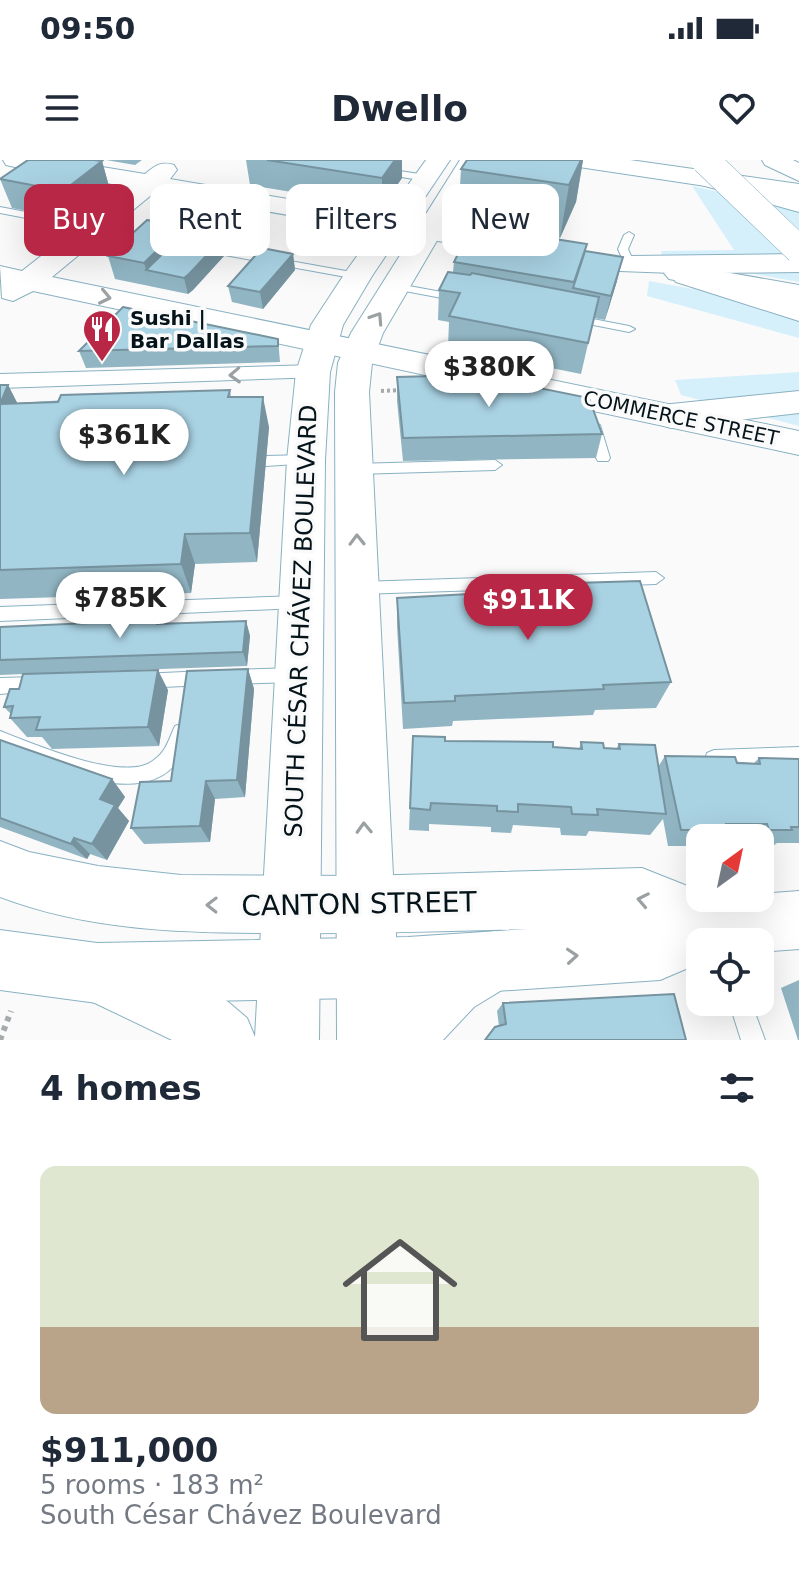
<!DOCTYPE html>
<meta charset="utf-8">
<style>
:root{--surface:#fff;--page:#f6f6f7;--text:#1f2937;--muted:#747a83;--accent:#b82745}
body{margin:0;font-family:"DejaVu Sans",sans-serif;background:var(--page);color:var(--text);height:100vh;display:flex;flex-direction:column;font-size:30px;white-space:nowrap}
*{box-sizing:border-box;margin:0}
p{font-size:26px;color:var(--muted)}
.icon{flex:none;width:44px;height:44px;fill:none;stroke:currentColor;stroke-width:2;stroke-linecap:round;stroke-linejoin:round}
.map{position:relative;height:880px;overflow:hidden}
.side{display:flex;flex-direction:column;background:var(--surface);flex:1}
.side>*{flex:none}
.hud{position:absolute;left:24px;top:24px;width:752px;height:72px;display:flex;gap:16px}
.needle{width:52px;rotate:33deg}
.buttons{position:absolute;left:686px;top:664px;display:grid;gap:16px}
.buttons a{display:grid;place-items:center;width:88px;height:88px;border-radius:16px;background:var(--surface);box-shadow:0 8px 32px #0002;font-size:40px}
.price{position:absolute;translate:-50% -68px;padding:0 18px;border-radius:28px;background:#fff;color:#222;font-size:26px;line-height:52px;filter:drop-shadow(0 2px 4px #0008)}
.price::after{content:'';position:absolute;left:50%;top:48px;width:24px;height:18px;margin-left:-12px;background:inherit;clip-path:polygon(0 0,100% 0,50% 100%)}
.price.active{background:var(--accent);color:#fff}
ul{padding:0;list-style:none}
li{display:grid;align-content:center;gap:16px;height:424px;padding:0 40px}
li span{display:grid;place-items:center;height:248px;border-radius:16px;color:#555}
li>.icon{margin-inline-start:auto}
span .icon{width:144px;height:144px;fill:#fffc;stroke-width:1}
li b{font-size:34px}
h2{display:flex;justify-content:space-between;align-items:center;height:96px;padding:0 40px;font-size:34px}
.chip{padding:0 28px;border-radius:16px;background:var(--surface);box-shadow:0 8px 32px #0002;font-size:28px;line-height:72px}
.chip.active{background:var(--accent);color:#fff}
.status{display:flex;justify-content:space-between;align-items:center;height:56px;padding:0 40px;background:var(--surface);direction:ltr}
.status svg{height:22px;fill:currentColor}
header{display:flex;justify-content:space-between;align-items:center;height:104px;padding:0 40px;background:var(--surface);font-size:36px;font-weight:600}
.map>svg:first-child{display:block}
.green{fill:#d5f0fb}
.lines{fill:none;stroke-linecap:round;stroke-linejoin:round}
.lane-casing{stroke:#89b1c2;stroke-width:2}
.street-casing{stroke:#89b1c2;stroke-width:2}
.secondary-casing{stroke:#89b1c2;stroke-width:2}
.primary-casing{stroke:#89b1c2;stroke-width:2}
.highway-casing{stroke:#89b1c2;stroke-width:2}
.path-far1{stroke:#a5aaac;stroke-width:4;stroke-dasharray:3 3;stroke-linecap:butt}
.path{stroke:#a5aaac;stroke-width:6;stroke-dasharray:5 5;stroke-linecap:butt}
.lane{fill:#fff;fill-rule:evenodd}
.street{fill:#fff;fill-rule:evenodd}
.secondary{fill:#fff;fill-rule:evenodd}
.primary{fill:#fff;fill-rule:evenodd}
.highway{fill:#fff;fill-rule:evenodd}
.highway-bridge-casing{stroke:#89b1c2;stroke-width:29;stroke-linecap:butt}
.highway-bridge{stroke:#fff;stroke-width:28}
.wall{fill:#91b5c3}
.shaded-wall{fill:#76939f}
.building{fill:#a9d2e3;stroke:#76939f;stroke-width:2}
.oneway{stroke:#9ba1a3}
.labels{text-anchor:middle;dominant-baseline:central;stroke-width:7;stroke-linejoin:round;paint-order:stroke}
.far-poi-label{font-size:20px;font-weight:bold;fill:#05141a;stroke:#fafafa;text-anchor:start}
.far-street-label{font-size:20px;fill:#05141a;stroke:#fafafa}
.street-label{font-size:24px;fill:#05141a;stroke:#fafafa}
.near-street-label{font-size:28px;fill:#05141a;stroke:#fafafa}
</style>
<div class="status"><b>09:50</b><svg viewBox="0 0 49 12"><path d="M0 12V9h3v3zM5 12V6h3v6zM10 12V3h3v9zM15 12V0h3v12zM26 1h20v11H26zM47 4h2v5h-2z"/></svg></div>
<header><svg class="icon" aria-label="menu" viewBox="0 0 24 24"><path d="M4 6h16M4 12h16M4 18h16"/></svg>Dwello<svg class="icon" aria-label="heart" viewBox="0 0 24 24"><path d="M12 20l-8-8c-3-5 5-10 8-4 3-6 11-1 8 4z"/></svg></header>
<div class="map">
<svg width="799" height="880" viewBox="0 0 799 880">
<rect width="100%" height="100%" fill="#fafafa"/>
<path class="green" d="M692,26L799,49V122L662,98L661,91L734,90Z
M649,121L799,148V178L647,136Z
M799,212V266L681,235L675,220Z"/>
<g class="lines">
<g class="lane-casing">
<path id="lane" d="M380,8L426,15L431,18L426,21L377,13L375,11Z
M0,47L151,76L156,79L151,82L0,53Z
M629,72L634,75L628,89L635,105L630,108L625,105L618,89L624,75Z
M201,85L357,113L362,116L357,119L197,90L196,88Z
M398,124L458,135L464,138L458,141L394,129L393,127Z
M572,155L629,166L635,169L629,172L568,160V156Z
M593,261L600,265L610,298L608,301H598L596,298L586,265Z
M306,295L311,297L313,300L311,303L266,306L259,301L266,296Z
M495,300L502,305L495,310L355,314L348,309L355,304Z
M656,412L664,418L656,424L360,434L354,432L352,428L354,424L360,422Z
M298,436L304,437L306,442L304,447L298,448L0,461V447Z
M294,508L300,510L303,515L300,520L294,522L229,524L223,522L220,517L223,512L229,510Z
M206,511L212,513L215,518L212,523L206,525L141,528L135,526L132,521L135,516L141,514Z
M38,517L44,520L47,525L44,530L0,534V518Z
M181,564L187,566L190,572C171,664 56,610 0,588V571C32,583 121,622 151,602C166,593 168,581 175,566Z
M799,587V605L714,608L707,605L705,599L707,593L714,590Z
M729,842H751L765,880H741Z"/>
</g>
<g class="street-casing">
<path id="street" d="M313,205L321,207L325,212L321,217L0,228V214Z"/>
</g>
<g class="secondary-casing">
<path id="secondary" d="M3,0H59L145,14C155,6 160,1 174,5L177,10L170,19L535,81L539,87L535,93L525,96L155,32L52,117L799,271V295L33,131L13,141L2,138L0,106L22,111L129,27L15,7L6,5Z
M567,0H630L799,24V40L579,7L570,5Z
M679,104L799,125V143L669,119L664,113L669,107Z
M0,681L29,692L98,706L181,715L365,716L642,708L700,731V738H760V734L799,731V789L760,792V782H700V803L660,820L408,837L97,843L0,830V770L97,783L408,777L528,769C445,771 361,774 277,773C184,773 89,771 0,737Z"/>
</g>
<g class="primary-casing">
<path id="primary" d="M426,0H450L372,116L343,165L330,212L325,300L319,880H172L76,834L67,813L76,792L97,783L227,841L247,858L255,877L287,300L296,212L311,165L347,110Z
M460,0H484L383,173L372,203L369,232L399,836L431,803L494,771L515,780L524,801L515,822L474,847L443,880H337L335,232L338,203L351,173Z"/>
</g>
<g class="highway-casing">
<path id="highway" d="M762,0H793L799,3V21L765,5Z
M703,10L799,36V52L694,23L690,18L694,13Z
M799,94V112L706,113L799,142V161L676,122L671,116L673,113L620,111L615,105L620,99L630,96Z
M799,231V253L671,268L658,264L653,256L658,248L671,244Z"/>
</g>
<path class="path-far1" d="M381,231L403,230"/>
<path class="path" d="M0,880L11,851"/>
<use href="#lane" class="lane"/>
<use href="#street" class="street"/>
<use href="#secondary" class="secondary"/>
<use href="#primary" class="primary"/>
<use href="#highway" class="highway"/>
<g class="highway-bridge-casing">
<path id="highway-bridge" d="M705,0L799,90"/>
</g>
<use href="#highway-bridge" class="highway-bridge"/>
</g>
<path class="wall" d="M106,0H142L135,5Z
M246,0H402V18L382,47L250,25Z
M583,0L576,42L560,78L458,60L461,9Z
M102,1L110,30L73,60L12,48L0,19Z
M245,54L220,80L224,96L193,130L188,134L115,119L108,96L176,65Z
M585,91L617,121L605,160L594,158L581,214L448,187L449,162L438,160L439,130L453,112L454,102Z
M293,94L295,110L263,149L232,142L228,126Z
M278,179L280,202L86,208L79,191Z
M397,217L602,274L596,298L403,301L397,241Z
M0,225H8L17,243L230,230L231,237L269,267L257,402L195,404L191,433L0,439Z
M575,423L671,522L656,548L595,550L593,555L453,561L452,566L403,569L397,466V438L574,428Z
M157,460L159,464L246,461L250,476L247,506L104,511L168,530L159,586L52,589L42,577H27L10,558L11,554L4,547L19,529L23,514L0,515V467Z
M248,509L254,529L245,637L215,639L210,682L144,684L131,668L171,621Z
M413,576L445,581L579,589L581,582L604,588L616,589L619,584L658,607L665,596L754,603L759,598L799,599V683H777L773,686H760V678H700V686H668L663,659L650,675L589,671L586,676L561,675L560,668L513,665L511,673L491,672V667L429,664V671L409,670Z
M0,580L112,619L125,637L118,648L129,661L107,700L90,694L87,699L0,667Z
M799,820V880H798L781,828Z
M503,843L686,880L499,866L497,851Z"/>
<path class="shaded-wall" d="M395,0H402V18L382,47V18Z
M581,0H583L576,42L560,78L569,25Z
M102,1L110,30L73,60L63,31Z
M242,38L245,54L213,87L210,71Z
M182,66L187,89L146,110L151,126L144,103Z
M221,80L224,96L193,130L188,134L184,118Z
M293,94L295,110L263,149L260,132Z
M623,97L617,121L605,160L611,136Z
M8,225L24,256L0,244Z
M263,237L269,267L257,402L250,373Z
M185,374L195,404L191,433L181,404Z
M246,461L250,476L247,506L243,492Z
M248,509L254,529L245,637L237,620Z
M158,510L168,530L159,586L148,567Z
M112,619L125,637L118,648L129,661L107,700L92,684L100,639Z
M206,621L215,639L210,682L200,666Z
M74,678L90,694L87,699L71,684Z"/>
<path class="building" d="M28,0H94L102,1L63,31L0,19Z
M267,0H395L382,18Z
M467,0H581L569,25L461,9Z
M209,33L242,38L210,71L176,65Z
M147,60L182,66L144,103L108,96Z
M472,66L587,84L574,122L454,102Z
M184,73L221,80L189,114L184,118L146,110Z
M262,88L293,94L260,132L228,126Z
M585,91L623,97L611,136L573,128Z
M448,112L470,115L472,113L599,137L588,183L449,156L460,133L439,130Z
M123,147L278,179V186L79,191Z
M475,215L589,238L602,274L403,278L397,217Z
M0,225H8L0,244Z
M230,230L228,237H263L250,373L185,374L181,404L0,410V244L58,242L61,235Z
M640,421L671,522L603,525L604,529L455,536V541L404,543L397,438L576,428L575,423Z
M157,460V464L246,461L243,492L0,500V467Z
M248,509L237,620L206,621L200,666L131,668L140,622L171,621L187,511Z
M158,510L148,567L36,570L40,557L10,558L13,546L4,547L10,529H19L23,514Z
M413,576L445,577V581L553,582V587L582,589L581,582L603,583L604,588L620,589L619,584L655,585L666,654L597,649L598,655L572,654L571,647L518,644V652L497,651V646L431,643L430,650L410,648Z
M0,580L112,619L100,639L115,645L92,684L74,678L71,684L0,658Z
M665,596L735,597L737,603L760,604L759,598L799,599V667H791L792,670H769L767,664H726L727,670H681Z
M674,834L686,880H485L495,867L506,864L503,843Z"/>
<defs><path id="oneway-chevron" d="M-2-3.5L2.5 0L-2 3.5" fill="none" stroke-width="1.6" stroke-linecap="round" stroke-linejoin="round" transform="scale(2)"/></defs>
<g class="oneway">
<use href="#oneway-chevron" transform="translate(105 137) rotate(12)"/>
<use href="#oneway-chevron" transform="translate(377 158) rotate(-57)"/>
<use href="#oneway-chevron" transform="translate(235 215) rotate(178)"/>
<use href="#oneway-chevron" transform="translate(357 380) rotate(-91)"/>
<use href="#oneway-chevron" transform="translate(364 668) rotate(-92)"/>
<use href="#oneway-chevron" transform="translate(643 740) rotate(-169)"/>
<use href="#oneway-chevron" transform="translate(212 745) rotate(-179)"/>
<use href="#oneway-chevron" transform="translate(572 796) rotate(-4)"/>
</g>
<defs>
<g id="restaurant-pin" transform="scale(2)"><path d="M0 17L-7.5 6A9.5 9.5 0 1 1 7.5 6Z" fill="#b82745" stroke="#fafafa"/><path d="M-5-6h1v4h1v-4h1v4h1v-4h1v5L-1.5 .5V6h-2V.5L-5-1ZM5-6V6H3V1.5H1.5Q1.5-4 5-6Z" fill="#fff"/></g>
</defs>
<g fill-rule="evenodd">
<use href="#restaurant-pin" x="102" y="169"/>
</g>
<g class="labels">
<g class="far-poi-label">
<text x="130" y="158">Sushi |<tspan x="130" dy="23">Bar Dallas</tspan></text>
</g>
<g class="far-street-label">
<text transform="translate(681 258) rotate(12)">COMMERCE STREET</text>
</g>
<g class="street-label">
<text transform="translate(301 461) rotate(-88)">SOUTH CÉSAR CHÁVEZ BOULEVARD</text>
</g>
<g class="near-street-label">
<text transform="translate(359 744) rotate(-1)">CANTON STREET</text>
</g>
</g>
</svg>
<div class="buttons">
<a><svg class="needle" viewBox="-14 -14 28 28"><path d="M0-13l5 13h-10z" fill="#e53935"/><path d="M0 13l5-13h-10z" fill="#747a83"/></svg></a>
<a><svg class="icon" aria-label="locate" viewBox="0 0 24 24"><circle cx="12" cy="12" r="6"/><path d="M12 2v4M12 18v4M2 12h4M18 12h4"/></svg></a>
</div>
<b class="price" style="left:489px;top:249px">$380K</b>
<b class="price" style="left:124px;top:317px">$361K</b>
<b class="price" style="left:120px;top:480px">$785K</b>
<b class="price active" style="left:528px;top:482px">$911K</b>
<div class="hud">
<a class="chip active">Buy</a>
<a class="chip">Rent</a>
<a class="chip">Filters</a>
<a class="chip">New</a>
</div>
</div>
<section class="side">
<h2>4 homes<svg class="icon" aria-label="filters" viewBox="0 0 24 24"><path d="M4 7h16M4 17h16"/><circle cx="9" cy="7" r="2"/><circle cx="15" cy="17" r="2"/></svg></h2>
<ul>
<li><span style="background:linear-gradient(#dfe7d0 65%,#b9a48a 0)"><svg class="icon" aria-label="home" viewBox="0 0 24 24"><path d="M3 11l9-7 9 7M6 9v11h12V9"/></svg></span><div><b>$911,000</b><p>5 rooms · 183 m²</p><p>South César Chávez Boulevard</p></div></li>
</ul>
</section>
